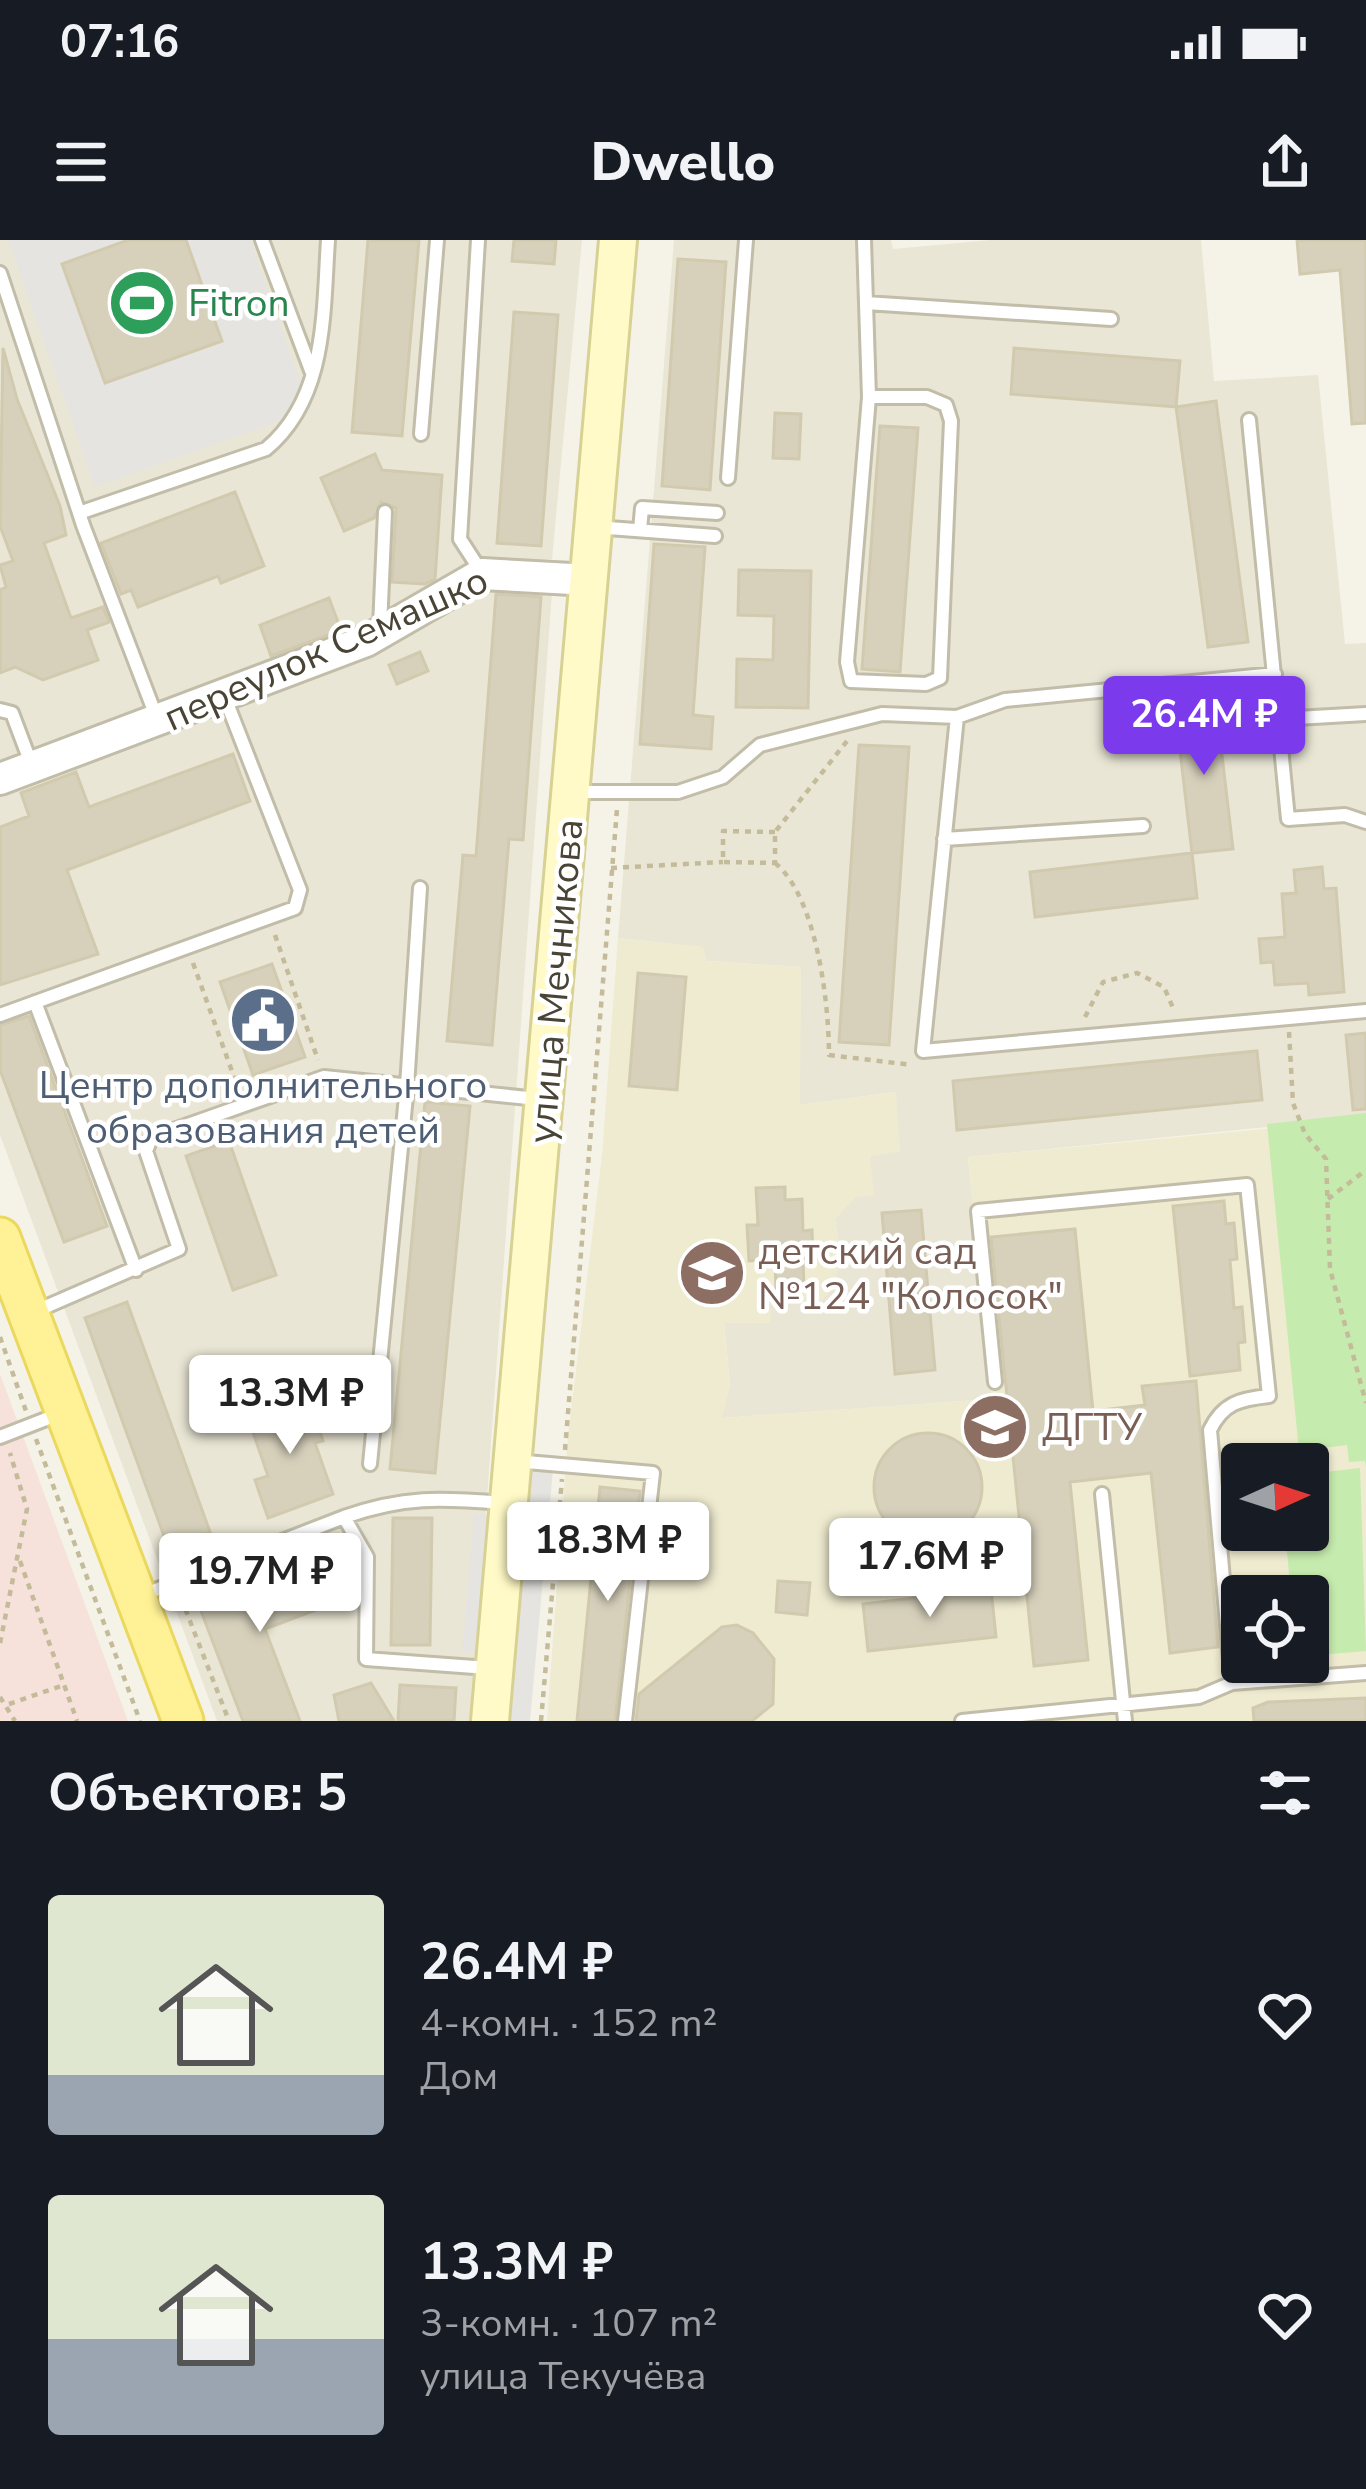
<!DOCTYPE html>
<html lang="ru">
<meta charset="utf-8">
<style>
:root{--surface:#171b24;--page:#20242c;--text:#f1f3f6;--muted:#9ea1a6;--accent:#7c3aed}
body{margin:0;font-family:"Nunito Sans",sans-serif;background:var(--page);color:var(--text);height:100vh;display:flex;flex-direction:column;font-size:45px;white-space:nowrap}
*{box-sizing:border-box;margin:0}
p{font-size:39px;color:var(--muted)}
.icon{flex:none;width:66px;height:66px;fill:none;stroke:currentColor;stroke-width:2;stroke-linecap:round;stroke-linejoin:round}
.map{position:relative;height:1481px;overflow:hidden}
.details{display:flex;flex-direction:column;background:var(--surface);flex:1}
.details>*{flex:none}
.needle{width:78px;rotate:87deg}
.buttons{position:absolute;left:1221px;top:1203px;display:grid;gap:24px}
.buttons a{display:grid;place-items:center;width:108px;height:108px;border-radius:12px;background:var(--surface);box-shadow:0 3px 9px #0004;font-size:60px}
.price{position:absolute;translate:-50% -102px;padding:0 27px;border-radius:12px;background:#fff;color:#222;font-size:39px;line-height:78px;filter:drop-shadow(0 3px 6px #0008)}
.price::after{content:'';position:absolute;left:50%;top:72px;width:36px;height:27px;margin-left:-18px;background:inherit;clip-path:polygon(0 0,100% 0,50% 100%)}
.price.selected{background:var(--accent);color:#fff}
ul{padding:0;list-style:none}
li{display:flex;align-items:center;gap:36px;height:300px;padding:0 48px}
li span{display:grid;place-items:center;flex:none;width:336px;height:240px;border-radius:12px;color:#555}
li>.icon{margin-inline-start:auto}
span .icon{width:144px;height:144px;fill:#fffc;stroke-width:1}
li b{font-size:51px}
h2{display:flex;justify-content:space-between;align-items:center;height:144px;padding:0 48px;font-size:51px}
.status{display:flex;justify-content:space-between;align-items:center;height:84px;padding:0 60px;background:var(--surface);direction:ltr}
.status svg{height:33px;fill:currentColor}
header{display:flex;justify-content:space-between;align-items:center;height:156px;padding:0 48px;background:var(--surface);font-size:54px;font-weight:800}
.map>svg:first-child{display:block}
.residential{fill:#e9e6d5}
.education{fill:#efebd0;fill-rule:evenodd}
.medical{fill:#f6e2da}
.green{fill:#c6ebae}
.parking{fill:#e6e4e0}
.building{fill:#d7d1bc;stroke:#d2caaf;stroke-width:3}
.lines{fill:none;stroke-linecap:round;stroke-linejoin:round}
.service-casing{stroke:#c1bda9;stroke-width:18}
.tertiary-casing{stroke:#c1bda9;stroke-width:36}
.secondary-casing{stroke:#d8d194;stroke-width:42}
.primary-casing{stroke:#ebd85f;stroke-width:45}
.path{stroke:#c4bb9a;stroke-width:4.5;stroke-dasharray:6 6;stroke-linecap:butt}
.service{stroke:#fff;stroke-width:12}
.tertiary{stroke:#fff;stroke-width:30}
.secondary{stroke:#fffac7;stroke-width:36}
.primary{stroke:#fff296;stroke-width:39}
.labels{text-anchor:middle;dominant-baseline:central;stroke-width:9;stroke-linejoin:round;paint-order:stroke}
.leisure-label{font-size:39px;fill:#27864d;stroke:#fff;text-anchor:start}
.street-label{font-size:39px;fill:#494436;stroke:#fff}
.service-label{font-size:39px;fill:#4e5e75;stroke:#fff}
.education-label{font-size:39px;fill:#785e54;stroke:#fff;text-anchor:start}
</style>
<div class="status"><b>07:16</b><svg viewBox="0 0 49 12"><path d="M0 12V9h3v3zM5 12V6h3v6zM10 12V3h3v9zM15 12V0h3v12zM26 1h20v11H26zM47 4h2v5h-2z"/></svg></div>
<header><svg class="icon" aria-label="menu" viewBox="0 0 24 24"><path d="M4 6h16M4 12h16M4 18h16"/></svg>Dwello<svg class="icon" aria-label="share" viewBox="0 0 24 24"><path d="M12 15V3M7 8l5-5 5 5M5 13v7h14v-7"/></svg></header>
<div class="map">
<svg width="1366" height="1481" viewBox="0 0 1366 1481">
<rect width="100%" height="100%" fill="#f5f3e7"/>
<path class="residential" d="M0,0H582L552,319L484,326L348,404L0,525Z
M674,0H891L893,9L991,0H1201L1214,141L1318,135L1345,404L1366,403V877L968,917L992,1159L721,1178L730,1145L724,1082L770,1083L769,1062L821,1061L832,1048L841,1018L835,979L856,956L895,852L799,865L801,727L707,721L702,707L618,698Z
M485,349L552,352L471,1481H217L0,895V549L453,372Z"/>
<path class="education" d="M618,698L703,707L707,721L801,727L800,865L896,852L900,912L870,916L874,955L856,957L835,979L841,1018L832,1048L821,1061L770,1062L771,1083H724L730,1145L722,1178L991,1159L968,917L1318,884L1349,1221H1366V1481H547L568,1196L602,915ZM1242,1224H1308V1290H1242ZM1242,1356H1308V1422H1242Z"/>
<path class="medical" d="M0,1134L128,1481H0Z"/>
<path class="green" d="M1366,873V1228L1365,1221L1349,1222L1347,1205L1299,1211L1267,884Z
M1360,1228L1366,1411L1308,1416V1356H1291L1285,1290H1308V1234Z"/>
<path class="parking" d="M8,0H128L62,24L105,143L221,101L186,0H250L311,170L95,247Z
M529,1227L553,1229L530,1481H507Z
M474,1274L493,1276L480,1413L462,1411Z"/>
<path class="building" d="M128,0H186L222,101L105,143L62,24Z
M368,0H419L402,196L352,192Z
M514,0H556L554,24L512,21Z
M1297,0H1366V183L1352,184L1340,30L1300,34Z
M678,19L726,22L710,250L662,246Z
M514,72L558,75L541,306L497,303Z
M3,108L17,159L60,266L66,295L44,303L71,378L103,367L109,382L87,390L98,420L43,440L15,427L0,433V350L6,347L0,325L13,321L0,286Z
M1014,108L1180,121L1176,167L1011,154Z
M1216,161L1248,402L1208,407L1176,167Z
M775,173L801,174L799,219L773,218Z
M880,186L918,188L900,432L862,429Z
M375,214L382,230L442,235L435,339L425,344L392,342L396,268L381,262L374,278L344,291L321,238Z
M235,252L264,326L221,343L218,336L138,367L131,350L121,354L101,303Z
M654,304L705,307L693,475L713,477L711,509L640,504Z
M739,330L811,331L808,468L736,467L737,419L773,420L774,376L738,375Z
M496,354L541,357L523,600L509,599L492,805L447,801L463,615L476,616Z
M329,358L341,390L271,416L260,385Z
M420,412L428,431L397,444L389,425Z
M1216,464L1233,609L1192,613L1175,468Z
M859,505L909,507L889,805L839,802Z
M233,514L250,561L67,630L98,714L0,745V587L29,576L21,553L76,532L89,567Z
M1192,613L1197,658L1035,677L1030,632Z
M1322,627L1324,649L1336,648L1344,752L1309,755L1308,743L1275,745L1273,722L1261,723L1259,699L1285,697L1282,654L1296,653L1294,630Z
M272,724L305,817L253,835L220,742Z
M638,733L686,737L677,850L629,846Z
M29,776L107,986L64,1002L0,830V785Z
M1366,793V869L1353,870L1346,795Z
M1257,811L1262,860L957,890L953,841Z
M425,862L470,866L435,1233L390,1229Z
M229,901L276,1035L233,1050L186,916Z
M785,947V960L802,959L803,991L812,990L813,1020L803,1021L804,1048L776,1049L775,1019L749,1021L747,985H758L756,948Z
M1224,961L1226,984L1234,983L1237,1019L1230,1020L1234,1068L1242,1067L1245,1102L1238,1103L1240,1130L1190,1136L1173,966Z
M921,970L935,1130L895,1134L882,973Z
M1075,989L1093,1171L1145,1165L1142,1146L1196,1141L1218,1407L1170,1413L1151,1233L1070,1242L1088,1420L1034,1426L991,997Z
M127,1062L210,1292L168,1307L85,1078Z
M308,1156L323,1201L315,1203L333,1254L268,1278L255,1240L268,1236L248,1178Z
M874 1247a54 54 0 1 1 108 0a54 54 0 1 1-108 0Z
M600,1247L640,1251L615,1481H577Z
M393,1278H432L430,1405H391Z
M307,1315L326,1366L265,1389L300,1481H243L201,1371L207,1354Z
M778,1341L810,1343L807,1375L776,1372Z
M991,1349L996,1397L868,1411L863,1364Z
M737,1385L753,1393L774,1419L773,1464L752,1481H636L639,1454L722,1387Z
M371,1443L394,1481H339L334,1455Z
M400,1445L456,1448L454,1481H398Z
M1366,1458V1481H1254L1253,1468L1268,1462Z"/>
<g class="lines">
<g class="service-casing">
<path id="service" d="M262,0L312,133
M478,0L460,299L482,333
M864,0L869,157L847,422L851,441L926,444L940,438L951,181L946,165L927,157H869
M0,33L83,285L156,476
M866,63L1111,79
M1249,180L1288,579L1345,575L1366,582
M421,194L437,0
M728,238L746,0
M79,273L266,209C327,158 323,74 328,0
M595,287L715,296
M640,290L642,268L717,273
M380,387L385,272
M0,470L12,473L32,526
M957,477L923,811L1366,771
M1279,479L1366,474
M573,552H678L723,537L760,505L882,474L957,477L1005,460L1275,434
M944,599L1143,586
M35,762L136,1030
M0,775L295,668L300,650L225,458
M36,1071L179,1009L146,911L151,898L324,837L538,859
M995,1142L978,971L1247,945L1269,1156C1240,1159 1223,1163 1210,1190L1232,1443
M0,1197L59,1174
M515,1221L653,1233L625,1481
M370,1224L407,846L420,648
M1102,1254L1125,1481
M344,1277C404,1256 441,1258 503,1263
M140,1356L344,1277L367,1317L366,1419L488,1428
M962,1481L1199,1457L1232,1443L1366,1433"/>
</g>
<g class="tertiary-casing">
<path id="tertiary" d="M0,539L366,401L482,334L590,340"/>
</g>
<g class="secondary-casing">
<path id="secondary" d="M490,1481L618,0"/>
</g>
<g class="primary-casing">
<path id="primary" d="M0,998L183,1481"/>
</g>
<path class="path" d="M775,592L723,591V622L775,623V592L847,501
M775,623C817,657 829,764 829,815L912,825
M611,628L723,622
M275,695L318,820
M193,723L238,848
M1085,777L1103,742L1137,733L1164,747L1174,770
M1289,792L1293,863L1305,894L1326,919L1330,1029L1366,1163
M1328,959L1366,930
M0,1097L26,1171
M36,1199L140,1481
M565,1210L617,569
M20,1321L77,1481
M181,1358L229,1481
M0,1403L27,1269L10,1213
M0,1457L15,1481
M9,1464L64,1445
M541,1481L562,1239"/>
<use href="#service" class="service"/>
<use href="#tertiary" class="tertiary"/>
<use href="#secondary" class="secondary"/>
<use href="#primary" class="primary"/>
</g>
<defs>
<g id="stadium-disc" transform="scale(3.45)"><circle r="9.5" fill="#2e9e5b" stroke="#fff"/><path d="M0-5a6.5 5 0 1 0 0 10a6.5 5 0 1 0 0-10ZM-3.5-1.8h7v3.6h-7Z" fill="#fff"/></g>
<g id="civic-disc" transform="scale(3.45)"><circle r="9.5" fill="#5c6f8a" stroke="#fff"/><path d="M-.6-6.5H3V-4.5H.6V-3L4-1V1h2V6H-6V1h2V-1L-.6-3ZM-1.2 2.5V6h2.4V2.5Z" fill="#fff"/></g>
<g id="school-disc" transform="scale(3.45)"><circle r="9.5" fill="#8d6e63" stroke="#fff"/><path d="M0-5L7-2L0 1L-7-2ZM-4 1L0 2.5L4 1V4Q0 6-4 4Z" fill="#fff"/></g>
<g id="university-disc" transform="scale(3.45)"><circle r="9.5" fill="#8d6e63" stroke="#fff"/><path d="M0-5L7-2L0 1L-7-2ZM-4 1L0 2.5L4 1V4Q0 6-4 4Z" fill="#fff"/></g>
</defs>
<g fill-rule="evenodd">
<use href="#stadium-disc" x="142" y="63"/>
<use href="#civic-disc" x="263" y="780"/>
<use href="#school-disc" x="712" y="1033"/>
<use href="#university-disc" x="995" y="1187"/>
</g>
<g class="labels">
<g class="leisure-label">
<text x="188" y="63">Fitron</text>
</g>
<g class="street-label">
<text transform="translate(326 409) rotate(-24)">переулок Семашко</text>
<text transform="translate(556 741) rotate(-85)">улица Мечникова</text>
</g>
<g class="service-label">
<text x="263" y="845">Центр дополнительного<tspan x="263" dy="45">образования детей</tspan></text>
</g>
<g class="education-label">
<text x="758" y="1011">детский сад<tspan x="758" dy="45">№124 "Колосок"</tspan></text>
<text x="1042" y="1187">ДГТУ</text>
</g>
</g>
</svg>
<div class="buttons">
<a><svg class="needle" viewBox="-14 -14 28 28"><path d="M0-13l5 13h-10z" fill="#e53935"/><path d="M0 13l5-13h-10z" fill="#9ea1a6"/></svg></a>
<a><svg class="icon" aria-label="locate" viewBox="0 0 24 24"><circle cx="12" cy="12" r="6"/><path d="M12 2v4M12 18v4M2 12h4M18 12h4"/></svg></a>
</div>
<b class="price selected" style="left:1204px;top:538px">26.4M ₽</b>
<b class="price" style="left:290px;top:1217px">13.3M ₽</b>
<b class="price" style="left:608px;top:1364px">18.3M ₽</b>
<b class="price" style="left:930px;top:1380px">17.6M ₽</b>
<b class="price" style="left:260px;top:1395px">19.7M ₽</b>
</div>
<section class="details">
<h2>Объектов: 5<svg class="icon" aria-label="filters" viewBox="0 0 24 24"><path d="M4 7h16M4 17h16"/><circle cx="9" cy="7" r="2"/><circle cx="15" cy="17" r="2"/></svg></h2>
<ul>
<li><span style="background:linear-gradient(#dfe7d0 75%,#9aa5b1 0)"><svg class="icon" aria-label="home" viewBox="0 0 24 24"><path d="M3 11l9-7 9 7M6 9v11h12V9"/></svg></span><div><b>26.4M ₽</b><p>4-комн. · 152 m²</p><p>Дом</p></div><svg class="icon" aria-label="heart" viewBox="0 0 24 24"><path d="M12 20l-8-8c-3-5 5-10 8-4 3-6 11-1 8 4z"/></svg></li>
<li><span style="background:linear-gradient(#dfe7d0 60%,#9aa5b1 0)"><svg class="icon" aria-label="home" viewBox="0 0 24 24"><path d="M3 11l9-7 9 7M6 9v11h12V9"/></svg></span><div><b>13.3M ₽</b><p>3-комн. · 107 m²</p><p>улица Текучёва</p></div><svg class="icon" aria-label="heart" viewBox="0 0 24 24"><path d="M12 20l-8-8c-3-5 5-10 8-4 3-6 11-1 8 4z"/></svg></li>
</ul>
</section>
